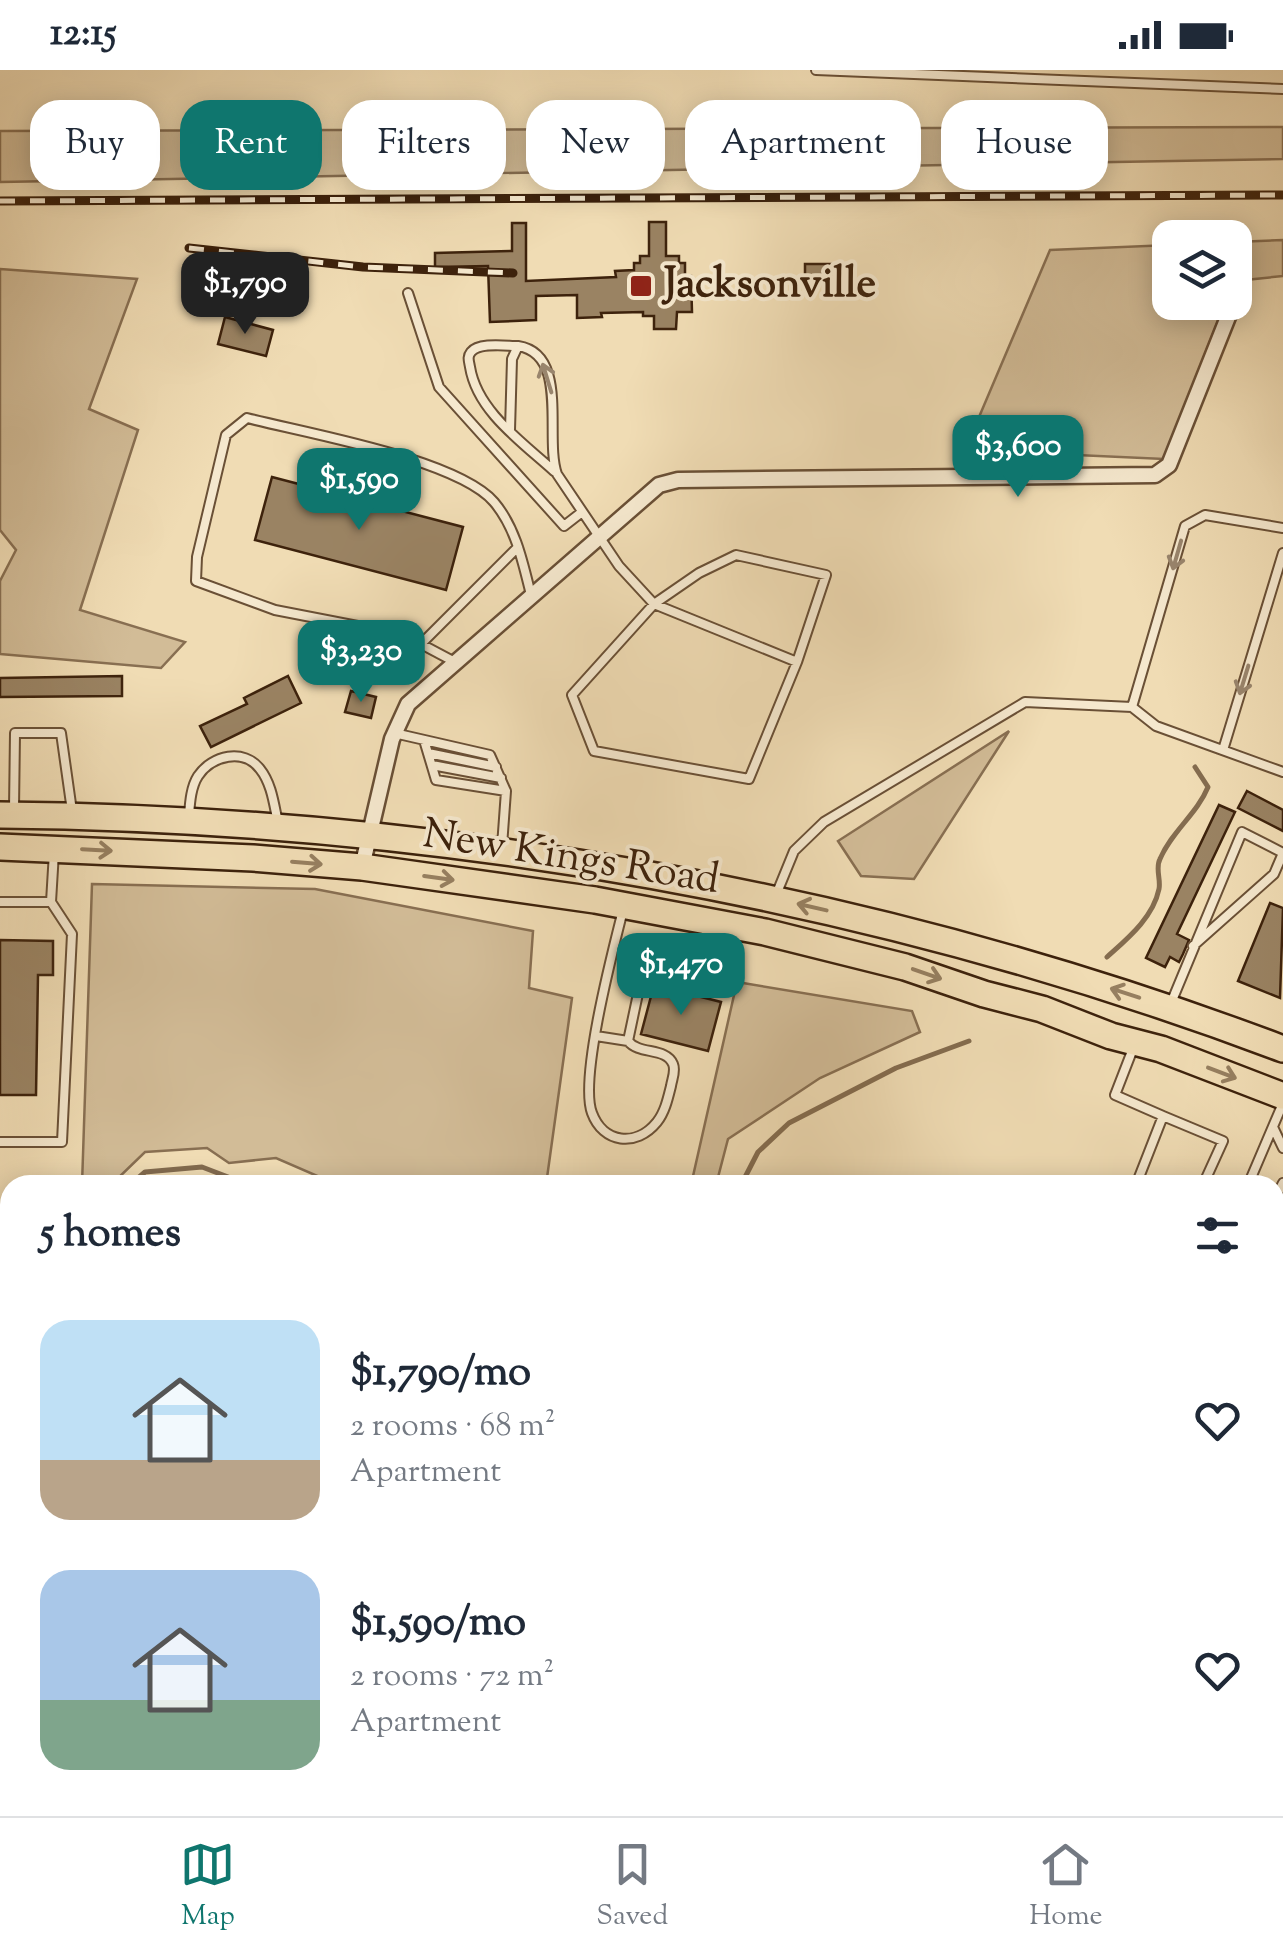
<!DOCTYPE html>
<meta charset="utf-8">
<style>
:root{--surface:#fff;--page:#f6f6f7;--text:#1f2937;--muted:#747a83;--line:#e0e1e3;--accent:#0f766e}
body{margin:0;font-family:"Sorts Mill Goudy",serif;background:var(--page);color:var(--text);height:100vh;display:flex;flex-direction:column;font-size:38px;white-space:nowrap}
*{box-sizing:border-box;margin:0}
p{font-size:32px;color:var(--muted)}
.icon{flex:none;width:55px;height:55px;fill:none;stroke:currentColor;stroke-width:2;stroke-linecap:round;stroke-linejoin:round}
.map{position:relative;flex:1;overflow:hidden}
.sheet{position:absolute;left:0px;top:1105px;width:1285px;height:642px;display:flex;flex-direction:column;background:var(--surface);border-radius:30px 30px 0 0;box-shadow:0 5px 25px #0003}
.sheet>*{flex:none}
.banner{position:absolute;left:30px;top:30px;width:1225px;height:90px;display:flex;gap:20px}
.buttons{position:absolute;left:1152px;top:150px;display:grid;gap:20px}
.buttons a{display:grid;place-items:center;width:100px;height:100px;border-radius:20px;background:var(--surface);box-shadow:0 5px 25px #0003;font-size:50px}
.price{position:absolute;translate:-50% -85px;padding:0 22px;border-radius:20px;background:var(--accent);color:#fff;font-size:32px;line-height:65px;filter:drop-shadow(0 2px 5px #0008)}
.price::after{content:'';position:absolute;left:50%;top:60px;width:30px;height:22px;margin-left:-15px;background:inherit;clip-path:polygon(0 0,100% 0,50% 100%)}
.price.selected{background:#222;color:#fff}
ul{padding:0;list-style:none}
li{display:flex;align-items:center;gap:30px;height:250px;padding:0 40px}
li span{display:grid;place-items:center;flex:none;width:280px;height:200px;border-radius:30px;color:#555}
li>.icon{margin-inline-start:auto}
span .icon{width:120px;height:120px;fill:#fffc;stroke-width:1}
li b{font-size:42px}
h2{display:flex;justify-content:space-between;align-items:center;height:120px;padding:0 40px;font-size:42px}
.tag{padding:0 35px;border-radius:30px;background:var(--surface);box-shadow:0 5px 25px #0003;font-size:35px;line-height:90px}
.tag.selected{background:var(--accent);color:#fff}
.status{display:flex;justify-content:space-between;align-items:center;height:70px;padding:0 50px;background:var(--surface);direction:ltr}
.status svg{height:28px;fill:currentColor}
.menu{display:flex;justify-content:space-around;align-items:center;height:140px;border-top:2px solid var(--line);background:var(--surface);font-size:28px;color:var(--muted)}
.menu a{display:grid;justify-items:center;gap:5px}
.menu .selected{color:var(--accent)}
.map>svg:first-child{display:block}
.green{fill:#d2bc97;stroke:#886f52;stroke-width:2.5}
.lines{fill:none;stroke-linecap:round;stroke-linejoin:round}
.stream{stroke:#846c4f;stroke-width:5}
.building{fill:#9a8363;stroke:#3d220c;stroke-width:2.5}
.service-casing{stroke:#6a5036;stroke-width:12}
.minor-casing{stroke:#6a5036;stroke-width:19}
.trunk-casing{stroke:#3d220c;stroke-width:30}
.service{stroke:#f5e8ce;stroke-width:8}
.minor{stroke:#f5e8ce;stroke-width:14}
.trunk{stroke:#f0dcb4;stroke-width:25}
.rail-casing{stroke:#3d220c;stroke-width:9}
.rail{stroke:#f5e8ce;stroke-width:5;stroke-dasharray:15;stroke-linecap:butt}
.oneway{stroke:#99856d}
.oneway2{stroke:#967f60}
.poi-dot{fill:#8f2418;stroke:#f5e8ce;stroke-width:4}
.labels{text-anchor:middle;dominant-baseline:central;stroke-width:8;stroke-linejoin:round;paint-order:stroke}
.poi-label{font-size:42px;font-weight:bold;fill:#3d220c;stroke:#f5e8ce;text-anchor:start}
.street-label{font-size:42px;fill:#3d220c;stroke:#f5e8ce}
</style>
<div class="status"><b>12:15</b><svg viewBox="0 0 49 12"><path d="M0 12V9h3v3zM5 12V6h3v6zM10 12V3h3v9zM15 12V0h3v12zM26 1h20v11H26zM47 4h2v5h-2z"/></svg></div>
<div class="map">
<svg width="1283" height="1746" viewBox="0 0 1283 1746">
<rect width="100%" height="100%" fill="#f0dcb4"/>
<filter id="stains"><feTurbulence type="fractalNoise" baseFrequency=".002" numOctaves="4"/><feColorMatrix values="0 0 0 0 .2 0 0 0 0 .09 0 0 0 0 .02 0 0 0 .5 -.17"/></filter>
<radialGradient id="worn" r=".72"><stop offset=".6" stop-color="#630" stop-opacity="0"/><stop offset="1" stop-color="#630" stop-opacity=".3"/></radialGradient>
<path class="green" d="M1283,57V89L0,112V61Z
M1283,170V206L1235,211V172Z
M1170,175V232L1225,233L1164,389L965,380L1050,180Z
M0,199L137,209L89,339L138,360L80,540L185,572L161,598L0,584V511L16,480L0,460Z
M1009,661L914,809L861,806L838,771Z
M92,814L315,819L533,861L529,918L572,928L546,1115H338L276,1088L229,1093L207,1078L145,1082L111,1115H82Z
M737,912L912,941L920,962L820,1008L728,1069L716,1115H691Z
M10,1244V1441L0,1449V1252Z"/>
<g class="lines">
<path class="stream" d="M1107,887C1127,869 1153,848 1159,819C1161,809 1155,798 1160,789C1172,761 1197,744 1208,717L1195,697
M130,1115L145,1102L202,1097L249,1115
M741,1115L758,1082L789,1053L896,998L969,971
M0,1232L10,1223"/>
</g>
<path class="building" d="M649,152H666V186H679V193H685V206H691L692,242H677L676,259H654V246H643V242L601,243L602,247L577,248V225L536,226V250L490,252L488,196L435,197V183L512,181V153H526V211L616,207L615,201L634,200V193H640V186H649Z
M805,194H843V210H805Z
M225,247L273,260L266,286L218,274Z
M272,407L463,457L446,520L255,470Z
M122,606V626L0,627V608Z
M288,606L301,633L211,677L200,656L247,634L244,628Z
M351,621L376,627L371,648L345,642Z
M1247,721L1283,740V761L1238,738Z
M1219,735L1235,742L1177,864L1189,870L1183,884L1179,892L1170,887L1165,897L1146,888Z
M1270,833L1283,838L1280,928L1238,911Z
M0,870L53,871V905H38L36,1025H0Z
M654,915L721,932L708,981L641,964Z"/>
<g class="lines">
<g class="service-casing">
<path id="service" d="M816,0L1283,19
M408,223L439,317L564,456L582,442
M518,276C506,276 479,272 471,282C467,287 469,291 470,297C477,341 522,372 554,401
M510,360L512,289L518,276C570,284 544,368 557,404L619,496L654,534L699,503L736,485L826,505L797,592L749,709L594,681L572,625L654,534L797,592
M421,574L518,477
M453,591L404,565L275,540L196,511L197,487L226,365L247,348C305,363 457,389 494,432C516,458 523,493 531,525
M1132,637L1185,456L1205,445L1283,458
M394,663L490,685L506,721L502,776
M424,670L436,710L506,721
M1223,680L1283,483
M428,683L496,697
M432,695L501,708
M14,739L15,663H61L72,741
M189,745C190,732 191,717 198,706C212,685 244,678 260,699C272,714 274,735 278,753
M776,825L794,781L824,752L1025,632L1132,637L1156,656L1283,702
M0,832H51L54,782
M623,840C613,880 579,1009 592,1043C603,1073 636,1078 657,1052C665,1042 668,1028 671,1016C672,1009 676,1001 673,994C666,977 639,985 628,971L639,919L648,906C659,904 671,908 682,906C703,902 704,871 708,855
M1171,933L1242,762L1283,783L1274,804L1193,876
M596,966L628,971
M1134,976L1115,1025L1163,1046L1136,1115
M1163,1046L1223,1071L1203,1115
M1273,1057L1283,1078
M0,1072H62L72,864L51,832
M1248,1115L1283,1033
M1275,1128L1283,1113
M1275,1179L1283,1182
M1275,1328L1283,1331"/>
</g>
<g class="minor-casing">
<path id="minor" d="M362,797L392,669L408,634L659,415L678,410L1155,405L1169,395L1234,232
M1275,1441L1283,1444
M0,1636L10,1640
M261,1738L282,1746
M1189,1738L1211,1746
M10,1746L13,1738
M781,1746L784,1738"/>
</g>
<g class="trunk-casing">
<path id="trunk" d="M0,745C438,749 873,824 1283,979
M0,777L253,788L362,797L595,830L765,862L905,897L984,924L1042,939L1111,966L1161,979L1283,1026"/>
</g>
<use href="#service" class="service"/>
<use href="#minor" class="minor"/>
<use href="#trunk" class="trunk"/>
<g class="rail-casing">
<path id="rail" d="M0,131L1283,125
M189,178L363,197L513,203"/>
</g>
<use href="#rail" class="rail"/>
</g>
<defs><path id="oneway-shaft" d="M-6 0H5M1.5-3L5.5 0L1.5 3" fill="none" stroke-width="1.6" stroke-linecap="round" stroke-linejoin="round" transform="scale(2.5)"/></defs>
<g class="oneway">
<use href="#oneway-shaft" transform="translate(547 308) rotate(-107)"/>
<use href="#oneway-shaft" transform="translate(1177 485) rotate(106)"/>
<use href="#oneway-shaft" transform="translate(1244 610) rotate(107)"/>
</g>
<g class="oneway2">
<use href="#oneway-shaft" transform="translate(97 780) rotate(3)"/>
<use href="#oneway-shaft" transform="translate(307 793) rotate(5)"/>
<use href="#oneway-shaft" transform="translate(439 808) rotate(8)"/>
<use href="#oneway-shaft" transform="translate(812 837) rotate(-167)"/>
<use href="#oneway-shaft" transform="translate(927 904) rotate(19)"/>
<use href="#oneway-shaft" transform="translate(1125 923) rotate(-162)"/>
<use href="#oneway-shaft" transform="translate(1222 1003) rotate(21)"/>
</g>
<rect class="poi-dot" x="629" y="204" width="24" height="24" rx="5"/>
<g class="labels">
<g class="poi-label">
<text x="664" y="216">Jacksonville</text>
</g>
<g class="street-label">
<text transform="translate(571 789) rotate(9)">New Kings Road</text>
</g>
</g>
<rect width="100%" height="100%" filter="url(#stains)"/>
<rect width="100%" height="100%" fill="url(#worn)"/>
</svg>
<div class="buttons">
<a><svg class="icon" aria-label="layers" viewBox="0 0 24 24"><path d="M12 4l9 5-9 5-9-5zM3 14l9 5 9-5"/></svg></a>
</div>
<b class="price selected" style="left:245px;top:267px">$1,790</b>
<b class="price" style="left:1018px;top:430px">$3,600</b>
<b class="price" style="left:359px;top:463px">$1,590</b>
<b class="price" style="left:361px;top:635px">$3,230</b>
<b class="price" style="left:681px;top:948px">$1,470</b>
<div class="banner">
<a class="tag">Buy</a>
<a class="tag selected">Rent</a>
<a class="tag">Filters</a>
<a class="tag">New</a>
<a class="tag">Apartment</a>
<a class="tag">House</a>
</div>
<section class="sheet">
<h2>5 homes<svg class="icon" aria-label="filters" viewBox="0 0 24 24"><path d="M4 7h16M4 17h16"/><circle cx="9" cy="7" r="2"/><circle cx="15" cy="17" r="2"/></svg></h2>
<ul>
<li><span style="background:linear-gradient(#bfe0f5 70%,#b9a48a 0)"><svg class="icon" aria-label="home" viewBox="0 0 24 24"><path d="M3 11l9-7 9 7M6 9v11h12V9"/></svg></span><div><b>$1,790/mo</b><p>2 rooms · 68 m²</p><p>Apartment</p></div><svg class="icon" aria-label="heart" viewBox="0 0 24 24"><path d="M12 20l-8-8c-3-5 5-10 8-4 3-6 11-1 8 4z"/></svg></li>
<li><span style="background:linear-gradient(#a9c7e8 65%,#7fa58c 0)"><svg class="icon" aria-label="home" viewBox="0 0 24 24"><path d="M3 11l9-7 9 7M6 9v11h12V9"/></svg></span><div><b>$1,590/mo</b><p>2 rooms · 72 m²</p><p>Apartment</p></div><svg class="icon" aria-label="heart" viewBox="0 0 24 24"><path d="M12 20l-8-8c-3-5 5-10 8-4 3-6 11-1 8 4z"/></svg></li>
</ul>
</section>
</div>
<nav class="menu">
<a class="selected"><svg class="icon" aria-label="map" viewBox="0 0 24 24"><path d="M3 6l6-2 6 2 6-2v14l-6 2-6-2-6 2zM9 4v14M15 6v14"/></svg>Map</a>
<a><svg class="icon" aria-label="saved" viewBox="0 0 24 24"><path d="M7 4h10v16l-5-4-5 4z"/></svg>Saved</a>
<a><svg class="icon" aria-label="home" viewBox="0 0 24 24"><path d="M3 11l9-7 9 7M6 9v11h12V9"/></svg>Home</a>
</nav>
